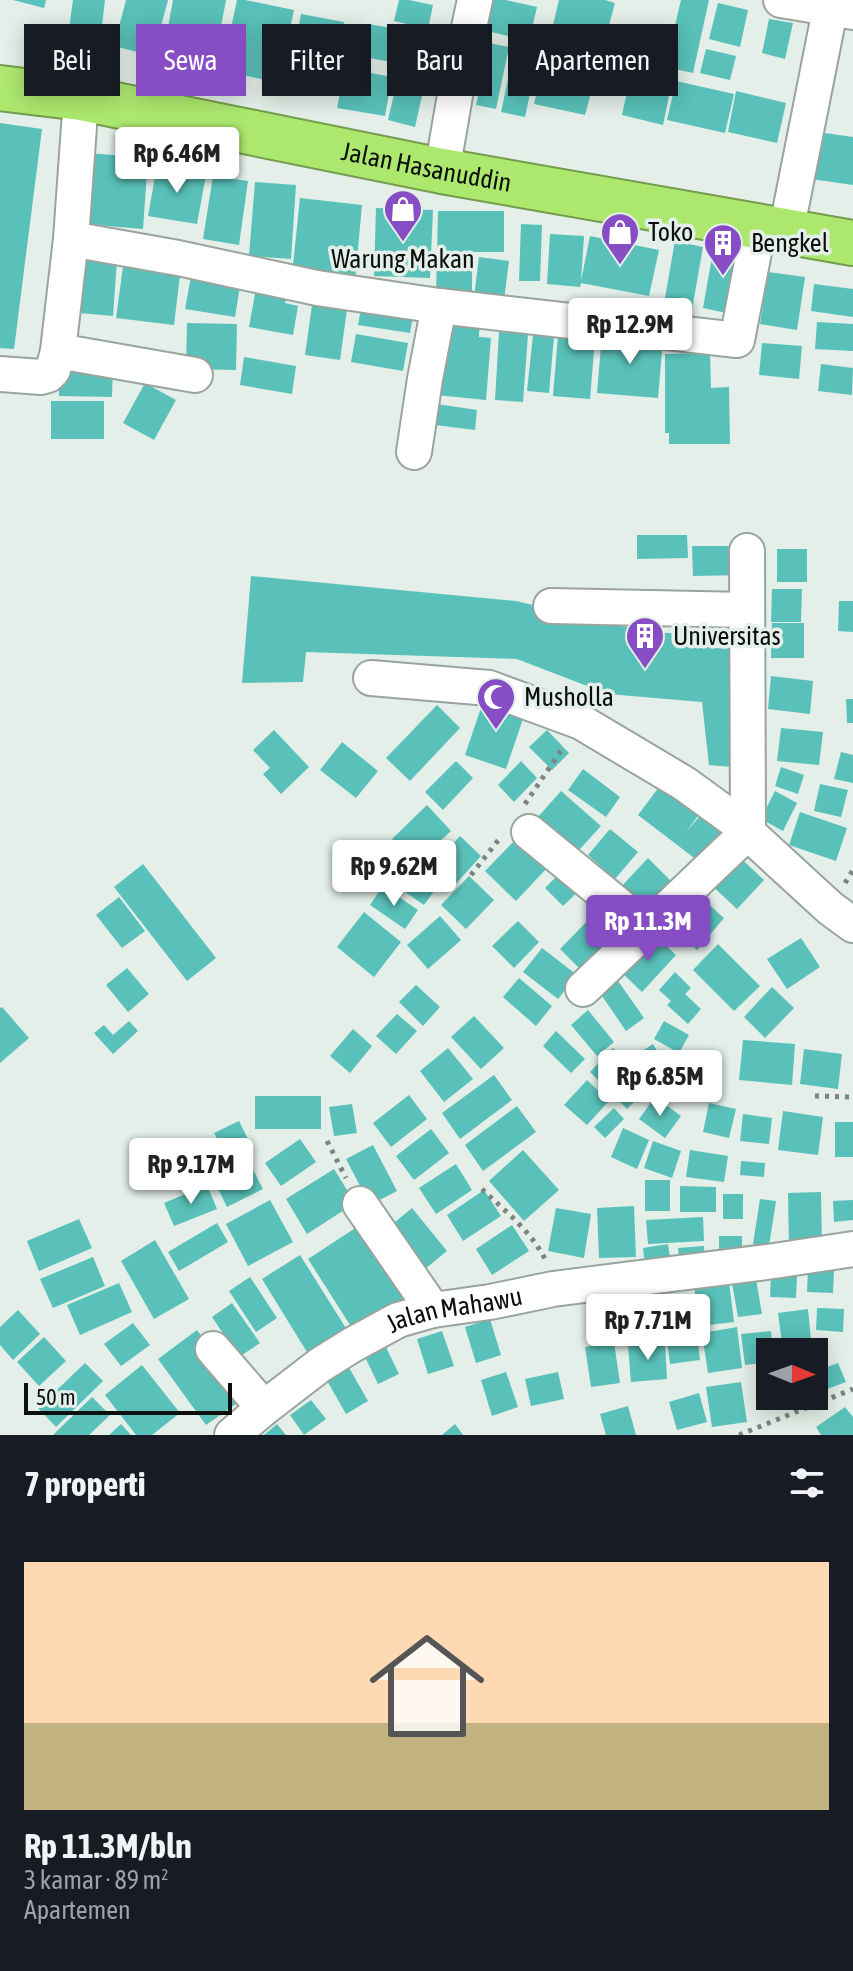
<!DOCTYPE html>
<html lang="id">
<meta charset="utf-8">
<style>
:root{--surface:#171b24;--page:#20242c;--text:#f1f3f6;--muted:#9ea1a6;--accent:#864dc4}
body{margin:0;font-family:"Asap Condensed",sans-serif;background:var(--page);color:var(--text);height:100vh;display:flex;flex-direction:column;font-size:30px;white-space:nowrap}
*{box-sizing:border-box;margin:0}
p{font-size:26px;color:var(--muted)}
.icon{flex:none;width:44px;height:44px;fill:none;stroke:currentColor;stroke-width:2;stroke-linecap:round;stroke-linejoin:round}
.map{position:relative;height:1435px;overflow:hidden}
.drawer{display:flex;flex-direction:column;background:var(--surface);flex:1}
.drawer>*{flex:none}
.top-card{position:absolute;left:24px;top:24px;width:806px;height:72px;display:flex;gap:16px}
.needle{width:52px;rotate:91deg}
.fabs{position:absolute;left:756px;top:1338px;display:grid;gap:16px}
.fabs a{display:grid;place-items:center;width:72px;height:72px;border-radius:0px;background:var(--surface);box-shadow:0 4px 20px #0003;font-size:40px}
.scale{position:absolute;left:24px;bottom:20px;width:208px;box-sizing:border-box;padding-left:8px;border:4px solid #0b0f0d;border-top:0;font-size:22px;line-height:28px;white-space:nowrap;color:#0b0f0d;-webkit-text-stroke:6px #e3efe8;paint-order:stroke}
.price{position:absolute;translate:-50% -68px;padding:0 18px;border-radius:8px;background:#fff;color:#222;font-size:26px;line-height:52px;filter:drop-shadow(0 2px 4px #0008)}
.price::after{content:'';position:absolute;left:50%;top:48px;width:24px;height:18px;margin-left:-12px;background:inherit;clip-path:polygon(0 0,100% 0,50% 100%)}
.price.current{background:var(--accent);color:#fff}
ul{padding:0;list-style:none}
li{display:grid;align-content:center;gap:16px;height:424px;padding:0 24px}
li span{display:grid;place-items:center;height:248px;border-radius:0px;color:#555}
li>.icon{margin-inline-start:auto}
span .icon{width:144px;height:144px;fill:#fffc;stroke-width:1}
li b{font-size:34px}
h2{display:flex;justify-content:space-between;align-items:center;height:96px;padding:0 24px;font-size:34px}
.tag{padding:0 28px;border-radius:0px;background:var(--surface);box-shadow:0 4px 20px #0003;font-size:28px;line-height:72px}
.tag.current{background:var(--accent);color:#fff}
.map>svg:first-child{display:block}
.building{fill:#59c1b9}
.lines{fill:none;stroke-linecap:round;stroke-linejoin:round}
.street-casing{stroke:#99a49d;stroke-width:38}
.highway-casing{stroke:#749c4c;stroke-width:48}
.path{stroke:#7c8480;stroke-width:5;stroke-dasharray:4 6;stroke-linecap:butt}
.street{stroke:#fff;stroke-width:34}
.highway{stroke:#ace86e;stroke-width:44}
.labels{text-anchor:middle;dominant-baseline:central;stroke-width:7;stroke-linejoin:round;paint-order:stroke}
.street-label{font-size:26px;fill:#0b0f0d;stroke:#e3efe8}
.poi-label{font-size:26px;fill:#0b0f0d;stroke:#e3efe8;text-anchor:start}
</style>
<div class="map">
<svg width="853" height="1435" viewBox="0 0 853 1435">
<rect width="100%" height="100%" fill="#e3efe8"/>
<path class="building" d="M13,0H46L44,8Z
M73,0H105L101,33L69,29Z
M126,0H168L153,56L114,46Z
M173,0H226L213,69L162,59Z
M237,0H245L294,10L278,83L222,70Z
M399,0H409L433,5L428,29L394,21Z
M486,0H506L537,7L529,41L479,29Z
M559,0H605L615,3L585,115L534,104Z
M681,0H709L693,73L665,67Z
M718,3L748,10L740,47L709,39Z
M301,14L344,22L331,94L287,86Z
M769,19L793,23L785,59L762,53Z
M369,24L418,33L413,66L364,57Z
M489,43L509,47L496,109L476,105Z
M706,49L736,56L730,80L700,73Z
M514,51L538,56L525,117L501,112Z
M345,68L392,77L385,116L337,108Z
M399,72L426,78L415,127L388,120Z
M631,73L672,82L663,125L622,115Z
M676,81L734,94L725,133L667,120Z
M736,91L786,103L777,143L728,132Z
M0,123L42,129L14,349L0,348Z
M818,132L853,137V185L811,179Z
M89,153L148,158L143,229L83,224Z
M157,166L206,175L197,224L148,216Z
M213,176L248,181L239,245L203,239Z
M255,182L296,185L291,259L249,256Z
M300,198L362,205L355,281L292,275Z
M376,208L433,210L430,278L374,276Z
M438,211H504V252H472V296H436Z
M521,224L542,225L540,281H519Z
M550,234L584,236L581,281L590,236L659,250L649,296L581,283L580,287L547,284Z
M715,240L743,246L731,314L703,308Z
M675,241L703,247L691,315L663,309Z
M71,257L117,260L113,316L67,312Z
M479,257L509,261L504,300L474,297Z
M124,259L181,267L174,325L116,318Z
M192,271L241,280L235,317L185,309Z
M768,272L805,277L797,330L760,324Z
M257,283L288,289L285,303L298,306L293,335L249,327Z
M814,284L853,289V317L811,311Z
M363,297L415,305L410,333L358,325Z
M313,298L348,302L340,360L305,355Z
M444,313L480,316L479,337L491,338L486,400L436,395Z
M817,322L853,324V351L815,349Z
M187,323L237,324L236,370L186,369Z
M499,332L528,334L523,402L495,400Z
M356,334L408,343L403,371L351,362Z
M602,334L663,340L658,398L597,393Z
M533,335L554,337L549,393L527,391Z
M558,335L595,339L590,399L553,396Z
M762,343L802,346L799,379L759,375Z
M710,353L711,388L729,387L730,444H669V433H665V354Z
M244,357L296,366L292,394L240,385Z
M59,363H113L112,397L59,396Z
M821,364L853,368L852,395L818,391Z
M145,383L176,400L154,440L123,423Z
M51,401H104V439H51Z
M430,403L477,410L475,430L427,424Z
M637,535H687L688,558L637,559Z
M692,546H744V575L693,576Z
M777,549H807V582H777Z
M251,576L516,601L647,632L714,635L712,648L743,649V768L709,765L702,702L608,694L517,659L306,652L303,682L242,683Z
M772,589H802L801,622H771Z
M839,601H853V632L838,631Z
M772,623H804V658H771Z
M771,676L813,681L810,714L768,709Z
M486,693L527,707L506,769L465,755Z
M846,699H853V723H847Z
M437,705L460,728L410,781L386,758Z
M781,728L823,732L819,765L777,761Z
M274,730L309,767L281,794L263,774L270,768L253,750Z
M547,730L569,753L552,770L529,747Z
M342,742L378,771L356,798L320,770Z
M841,752L853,755V783L834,779Z
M456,761L473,778L443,810L425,792Z
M521,761L537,778L514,802L498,785Z
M781,767L804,775L798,794L775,786Z
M583,769L620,797L606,817L568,790Z
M668,775L706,805L686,832L705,810L733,833L706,867L638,815Z
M820,784L848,790L841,817L814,811Z
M561,791L601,826L569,861L530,826Z
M775,791L797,803L783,831L761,819Z
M427,805L451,831L415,864L392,839Z
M800,812L847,828L836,861L789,845Z
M610,829L638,852L615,879L588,855Z
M460,836L481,856L452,888L431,868Z
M519,836L549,866L516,901L485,871Z
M734,852L764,880L737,909L707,881Z
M648,858L672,882L644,912L620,888Z
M403,862L438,886L424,905L389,881Z
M143,864L216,958L187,981L114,887Z
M568,865L586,884L563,906L545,888Z
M469,876L494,900L466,929L441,905Z
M383,886L418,910L405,929L370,905Z
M698,895L724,918L697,950L671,926Z
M119,897L145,931L122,948L96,915Z
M606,902L633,929L587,976L560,949Z
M364,912L401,942L374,977L337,947Z
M440,916L461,940L428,969L407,945Z
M518,921L539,942L514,968L492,946Z
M654,934L676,955L642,992L620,971Z
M801,938L820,967L787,989L767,959Z
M718,944L760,986L734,1011L693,970Z
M542,948L577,975L558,999L523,972Z
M127,968L149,994L128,1012L106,985Z
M675,972L691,988L685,994L701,1009L688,1024L667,1005L671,1001L659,990Z
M519,978L552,1006L536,1026L503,997Z
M618,981L644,1018L626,1031L600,993Z
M416,985L440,1007L423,1026L399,1002Z
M772,987L794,1008L765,1038L744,1017Z
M2,1007L29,1038L0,1063V1008Z
M588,1010L614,1042L597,1056L571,1025Z
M397,1014L417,1031L396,1054L376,1036Z
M474,1016L504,1048L481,1069L451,1037Z
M129,1021L138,1031L113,1054L94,1033L104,1025L113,1035Z
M664,1021L689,1035L679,1053L654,1039Z
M353,1029L372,1046L350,1073L330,1056Z
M556,1031L585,1059L571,1073L543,1046Z
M743,1040L795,1044L792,1085L739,1080Z
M653,1044L666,1066L650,1076L636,1055Z
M448,1048L473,1079L444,1102L420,1071Z
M613,1048L650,1086L627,1109L590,1072Z
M804,1049L842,1054L838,1089L800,1084Z
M494,1075L512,1100L460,1139L442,1113Z
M587,1080L609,1101L587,1125L564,1105Z
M409,1095L427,1119L391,1147L373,1123Z
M255,1096H321V1129H255Z
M655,1097L681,1116L665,1138L639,1119Z
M709,1103L736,1109L729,1138L703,1132Z
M352,1104L357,1133L334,1136L329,1107Z
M517,1106L536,1132L483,1171L465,1145Z
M614,1108L624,1119L605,1138L594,1127Z
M783,1111L823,1117L818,1155L778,1150Z
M743,1114L772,1118L769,1144L740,1141Z
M239,1121L249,1141L225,1153L214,1133Z
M835,1122H853V1157H835Z
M623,1128L649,1140L637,1169L611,1157Z
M431,1129L449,1153L414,1180L396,1156Z
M300,1139L316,1162L281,1186L265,1163Z
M653,1141L681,1151L672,1178L644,1168Z
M373,1145L397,1191L370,1205L346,1159Z
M523,1150L559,1190L524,1221L489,1181Z
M690,1150L728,1156L724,1182L686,1177Z
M247,1158L263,1189L227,1207L212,1176Z
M741,1161L765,1163L764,1177L740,1175Z
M456,1164L472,1190L436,1214L419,1188Z
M334,1169L355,1203L307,1234L286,1199Z
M645,1180H670V1211H645Z
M207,1185L217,1209L174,1226L164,1203Z
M680,1186L716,1187V1212H680Z
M484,1190L501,1216L463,1241L447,1215Z
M821,1192L822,1248L789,1249L788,1193Z
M723,1194H743V1219H723Z
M760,1199L776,1201L769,1246L753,1244Z
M270,1200L293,1242L248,1266L226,1224Z
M853,1200V1220L834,1222L833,1201Z
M634,1206L636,1257L599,1258L597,1208Z
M412,1208L447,1251L419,1274L384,1231Z
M556,1208L591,1214L584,1258L548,1251Z
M703,1217L704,1241L648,1244L646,1220Z
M79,1219L92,1248L39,1271L27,1241Z
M217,1223L228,1242L179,1271L168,1252Z
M360,1225L412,1305L359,1339L308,1259Z
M512,1225L529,1251L492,1275L476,1249Z
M719,1236H742V1258H719Z
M155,1240L189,1299L154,1319L121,1261Z
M668,1244L672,1270L646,1274L643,1248Z
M704,1246L705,1269L680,1270L678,1248Z
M300,1255L349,1333L310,1357L262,1279Z
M93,1257L105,1286L53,1308L40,1279Z
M808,1269L834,1270L833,1293L807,1292Z
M771,1274L797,1275L796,1298L770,1297Z
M250,1277L277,1318L256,1332L229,1291Z
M756,1279L762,1314L738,1317L732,1283Z
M729,1282L734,1322L700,1326L694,1286Z
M119,1283L132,1312L80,1335L67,1305Z
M232,1303L260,1343L239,1357L212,1317Z
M817,1308L844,1309L843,1332L816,1330Z
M808,1309L811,1340L782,1343L778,1313Z
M18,1310L40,1334L13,1360L0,1345V1327Z
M490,1319L501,1355L476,1363L465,1327Z
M695,1319L700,1360L670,1364L665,1323Z
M133,1323L150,1345L121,1366L104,1344Z
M737,1327L742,1368L708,1373L702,1333Z
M197,1330L246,1397L206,1425L158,1359Z
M442,1331L454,1366L428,1374L417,1339Z
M771,1331L773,1352H770V1362L745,1365L741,1334Z
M44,1337L66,1361L39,1386L17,1362Z
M614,1342L620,1383L591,1387L585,1347Z
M665,1343L667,1379L631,1382L628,1346Z
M385,1345L399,1374L378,1384L364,1355Z
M343,1357L368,1401L346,1414L321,1370Z
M85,1363L103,1381L56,1427L38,1408Z
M838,1363L846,1382L814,1394V1372Z
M142,1365L180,1413L152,1435H136L105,1395Z
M506,1372L518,1407L492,1416L481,1380Z
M558,1372L564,1399L531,1406L525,1379Z
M741,1382L747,1422L712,1427L706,1387Z
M699,1393L707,1422L677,1430L669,1402Z
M92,1397L110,1415L89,1435H53Z
M311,1400L326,1419L304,1435L290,1415Z
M628,1406L636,1435H606L600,1414Z
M845,1407L853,1417V1435H821L816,1427Z
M121,1424L131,1435H109Z
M277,1424L286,1435H264Z
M455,1424L463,1435H442Z"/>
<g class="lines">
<g class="street-casing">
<g id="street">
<path d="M781,0L853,12"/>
<path d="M81,98L71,239L178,258L317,288L439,306L737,340L759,226"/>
<path d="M442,171L458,78L475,0"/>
<path d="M786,232L832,0"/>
<path d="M58,351L195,375"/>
<path d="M0,374L41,377L48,375L53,370L58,351L71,239"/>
<path d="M414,452L425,379L439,306"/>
<path d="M551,606L747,610"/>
<path d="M371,678L489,688L581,722L685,784L733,819L830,908L853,925"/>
<path d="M529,832L646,928"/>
<path d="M583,989L748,832L747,551"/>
<path d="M360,1204L433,1310"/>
<path d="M213,1349L264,1408"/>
<path id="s1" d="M232,1435L264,1408L320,1365L352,1345L398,1320L433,1310L490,1302L553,1289L774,1261L853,1249"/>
</g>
</g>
<g class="highway-casing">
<g id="highway">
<path id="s2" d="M0,88L81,98L442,171L853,243"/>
</g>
</g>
<path class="path" d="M525,804L564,746
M471,875L500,838
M845,883L853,870
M815,1096L853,1097
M327,1141L346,1178
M482,1189C505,1211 532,1232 546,1261
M739,1435L853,1389"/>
<use href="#street" class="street"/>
<use href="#highway" class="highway"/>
</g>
<defs>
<g id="shop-pin" transform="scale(2)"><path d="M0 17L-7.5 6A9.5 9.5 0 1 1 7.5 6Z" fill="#864dc4" stroke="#e3efe8"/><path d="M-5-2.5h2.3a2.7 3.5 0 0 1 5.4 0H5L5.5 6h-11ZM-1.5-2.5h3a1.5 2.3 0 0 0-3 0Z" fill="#fff"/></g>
<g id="building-pin" transform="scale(2)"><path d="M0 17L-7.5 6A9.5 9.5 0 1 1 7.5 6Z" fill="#864dc4" stroke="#e3efe8"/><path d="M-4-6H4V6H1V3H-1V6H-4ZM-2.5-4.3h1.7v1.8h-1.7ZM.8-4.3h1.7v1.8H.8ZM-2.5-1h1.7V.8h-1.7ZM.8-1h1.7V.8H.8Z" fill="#fff"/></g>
<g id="mosque-pin" transform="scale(2)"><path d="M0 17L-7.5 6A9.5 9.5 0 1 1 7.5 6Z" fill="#864dc4" stroke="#e3efe8"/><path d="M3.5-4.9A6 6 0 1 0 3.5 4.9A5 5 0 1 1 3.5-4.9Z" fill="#fff"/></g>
</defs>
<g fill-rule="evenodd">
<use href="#shop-pin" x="403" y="209"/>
<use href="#shop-pin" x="620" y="232"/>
<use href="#building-pin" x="723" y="243"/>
<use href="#building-pin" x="645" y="636"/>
<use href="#mosque-pin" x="496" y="697"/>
</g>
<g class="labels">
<g class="street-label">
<text stroke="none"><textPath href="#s2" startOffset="434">Jalan Hasanuddin</textPath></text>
<text stroke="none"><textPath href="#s1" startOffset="260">Jalan Mahawu</textPath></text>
</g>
<g class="poi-label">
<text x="648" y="232">Toko</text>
<text x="751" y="243">Bengkel</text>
<text x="403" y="259" text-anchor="middle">Warung Makan</text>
<text x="673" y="636">Universitas</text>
<text x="524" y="697">Musholla</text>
</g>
</g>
</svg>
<div class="fabs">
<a><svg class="needle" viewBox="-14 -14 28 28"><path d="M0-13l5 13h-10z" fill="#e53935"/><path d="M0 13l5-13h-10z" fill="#9ea1a6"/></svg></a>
</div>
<div class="scale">50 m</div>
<b class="price" style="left:177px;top:195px">Rp 6.46M</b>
<b class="price" style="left:630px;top:366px">Rp 12.9M</b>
<b class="price" style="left:394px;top:908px">Rp 9.62M</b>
<b class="price current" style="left:648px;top:963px">Rp 11.3M</b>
<b class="price" style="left:660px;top:1118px">Rp 6.85M</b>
<b class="price" style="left:191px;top:1206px">Rp 9.17M</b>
<b class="price" style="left:648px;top:1362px">Rp 7.71M</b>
<div class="top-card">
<a class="tag">Beli</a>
<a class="tag current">Sewa</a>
<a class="tag">Filter</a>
<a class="tag">Baru</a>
<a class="tag">Apartemen</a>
</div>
</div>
<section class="drawer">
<h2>7 properti<svg class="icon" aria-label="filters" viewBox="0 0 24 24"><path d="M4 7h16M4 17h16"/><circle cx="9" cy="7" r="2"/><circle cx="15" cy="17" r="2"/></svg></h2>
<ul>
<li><span style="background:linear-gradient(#ffd9b3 65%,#c2b280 0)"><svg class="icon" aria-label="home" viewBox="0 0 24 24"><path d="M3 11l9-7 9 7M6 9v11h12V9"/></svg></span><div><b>Rp 11.3M/bln</b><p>3 kamar · 89 m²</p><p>Apartemen</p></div></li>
</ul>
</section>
